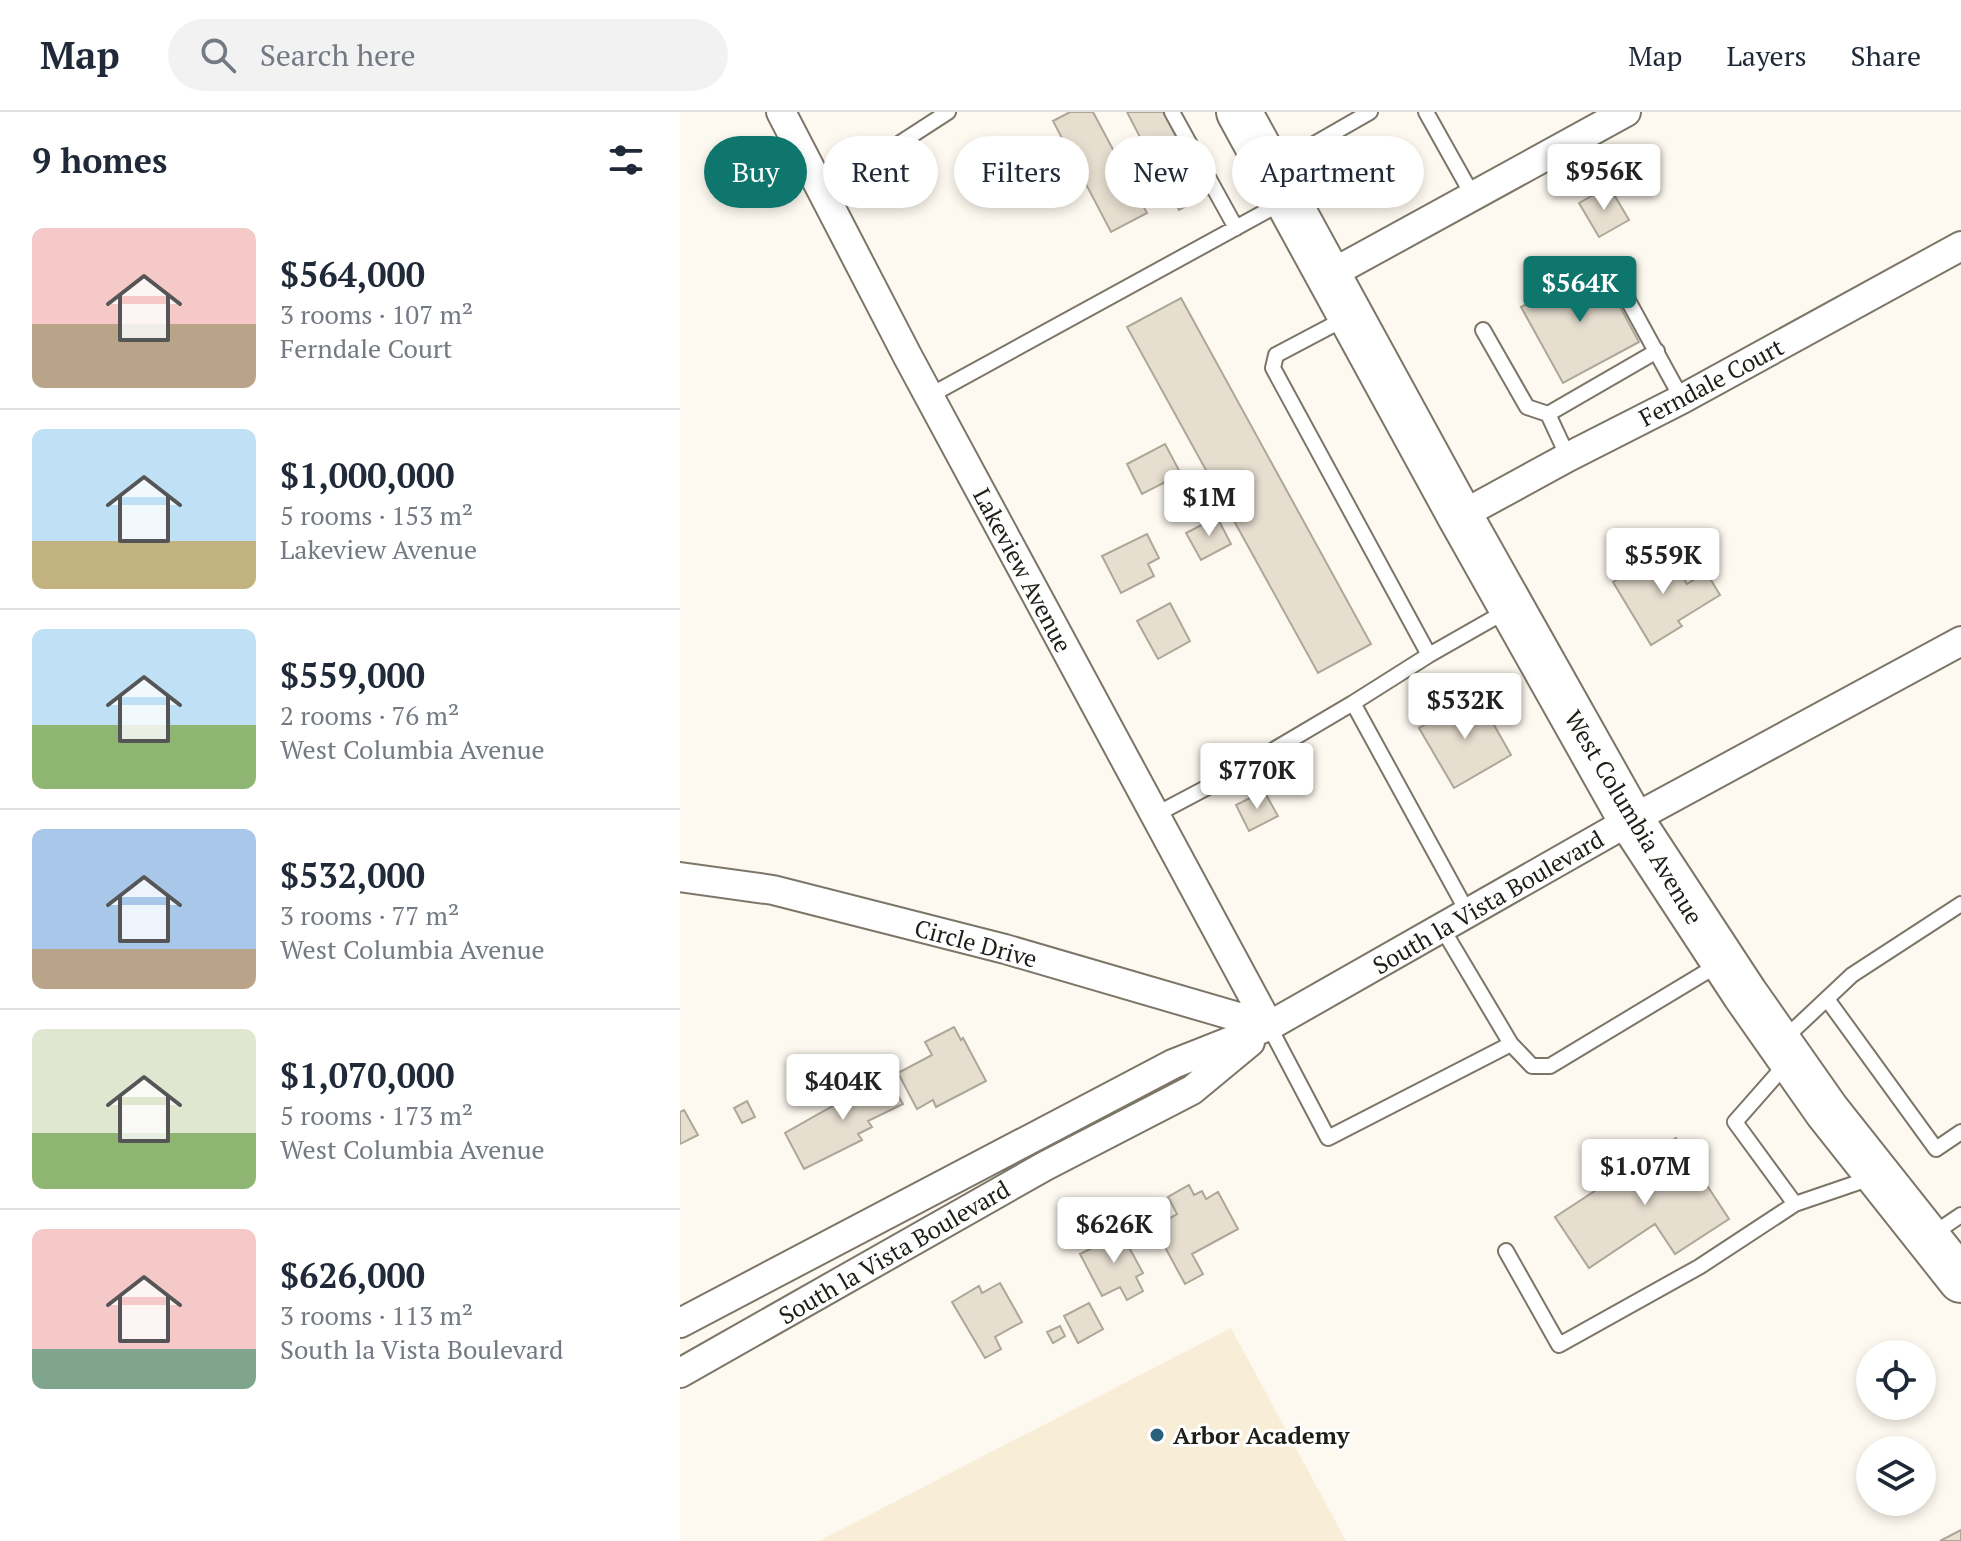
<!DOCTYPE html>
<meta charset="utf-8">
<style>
:root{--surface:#fff;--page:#f2f2f3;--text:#1f2937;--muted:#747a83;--line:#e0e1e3;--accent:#0f766e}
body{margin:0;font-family:"PT Serif",serif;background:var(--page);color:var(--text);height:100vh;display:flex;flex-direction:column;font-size:30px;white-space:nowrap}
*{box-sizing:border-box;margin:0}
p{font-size:26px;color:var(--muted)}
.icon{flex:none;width:44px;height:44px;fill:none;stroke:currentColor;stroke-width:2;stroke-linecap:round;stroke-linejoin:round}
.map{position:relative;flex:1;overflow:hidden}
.details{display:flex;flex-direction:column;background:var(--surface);width:680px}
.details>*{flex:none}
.guide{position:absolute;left:24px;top:24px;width:760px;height:72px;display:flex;gap:16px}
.fabs{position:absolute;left:1176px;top:1228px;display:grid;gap:16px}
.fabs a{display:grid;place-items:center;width:80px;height:80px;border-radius:50%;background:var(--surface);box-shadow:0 4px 12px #0003;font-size:40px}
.price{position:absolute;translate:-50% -68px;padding:0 18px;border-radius:8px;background:#fff;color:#222;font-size:26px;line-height:52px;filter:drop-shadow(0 2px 4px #0008)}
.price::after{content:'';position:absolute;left:50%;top:48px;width:24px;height:18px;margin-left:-12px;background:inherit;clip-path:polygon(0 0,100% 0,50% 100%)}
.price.selected{background:var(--accent);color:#fff}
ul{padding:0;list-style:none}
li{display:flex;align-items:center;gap:24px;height:200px;padding:0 32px}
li+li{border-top:2px solid var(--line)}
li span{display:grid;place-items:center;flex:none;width:224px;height:160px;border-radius:12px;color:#555}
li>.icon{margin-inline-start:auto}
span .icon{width:96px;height:96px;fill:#fffc;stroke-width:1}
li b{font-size:34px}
h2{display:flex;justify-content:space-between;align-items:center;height:96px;padding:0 32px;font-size:34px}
.tag{padding:0 28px;border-radius:36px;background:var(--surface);box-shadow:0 4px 12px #0003;font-size:28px;line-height:72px}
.tag.selected{background:var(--accent);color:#fff}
header{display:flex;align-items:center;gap:48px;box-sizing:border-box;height:112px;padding:0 40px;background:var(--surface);border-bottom:2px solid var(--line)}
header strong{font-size:38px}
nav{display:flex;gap:44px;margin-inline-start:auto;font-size:28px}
.search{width:560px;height:72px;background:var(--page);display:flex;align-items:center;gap:20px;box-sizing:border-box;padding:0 28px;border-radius:44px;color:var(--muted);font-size:30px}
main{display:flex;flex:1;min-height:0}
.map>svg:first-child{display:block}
.built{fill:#f8edd6}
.building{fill:#e6decf;stroke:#aea798;stroke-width:2}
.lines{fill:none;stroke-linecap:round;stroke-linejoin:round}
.lane-casing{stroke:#7c7568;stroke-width:18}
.street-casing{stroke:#7c7568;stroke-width:32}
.primary-casing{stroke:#7c7568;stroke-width:48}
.lane{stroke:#fff;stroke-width:14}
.street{stroke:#fff;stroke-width:28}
.primary{stroke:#fff;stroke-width:44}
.poi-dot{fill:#29607b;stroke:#fff;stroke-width:3}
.labels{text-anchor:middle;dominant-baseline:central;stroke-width:6;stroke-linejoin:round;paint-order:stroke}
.street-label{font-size:24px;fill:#1f1d17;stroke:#fff}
.poi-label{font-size:24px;font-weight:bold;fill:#1f1d17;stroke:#fff;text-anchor:start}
</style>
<header>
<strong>Map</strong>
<div class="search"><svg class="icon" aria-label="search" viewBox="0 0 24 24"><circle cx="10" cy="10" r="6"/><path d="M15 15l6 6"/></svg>Search here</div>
<nav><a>Map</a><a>Layers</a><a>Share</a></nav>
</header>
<main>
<section class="details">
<h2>9 homes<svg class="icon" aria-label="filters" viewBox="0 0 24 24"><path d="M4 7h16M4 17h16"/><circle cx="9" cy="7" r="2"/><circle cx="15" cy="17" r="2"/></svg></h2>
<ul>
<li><span style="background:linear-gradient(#f6c9c9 60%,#b9a48a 0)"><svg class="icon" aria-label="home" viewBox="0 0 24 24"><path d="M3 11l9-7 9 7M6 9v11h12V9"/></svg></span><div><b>$564,000</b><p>3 rooms · 107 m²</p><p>Ferndale Court</p></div></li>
<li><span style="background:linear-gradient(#bfe0f5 70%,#c2b280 0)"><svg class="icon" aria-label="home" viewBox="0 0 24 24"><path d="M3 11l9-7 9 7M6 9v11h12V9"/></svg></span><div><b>$1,000,000</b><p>5 rooms · 153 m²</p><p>Lakeview Avenue</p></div></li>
<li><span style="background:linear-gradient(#bfe0f5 60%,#8fb573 0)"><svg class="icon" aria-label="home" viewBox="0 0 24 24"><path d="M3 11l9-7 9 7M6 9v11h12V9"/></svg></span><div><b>$559,000</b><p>2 rooms · 76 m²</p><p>West Columbia Avenue</p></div></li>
<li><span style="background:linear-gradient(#a9c7e8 75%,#b9a48a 0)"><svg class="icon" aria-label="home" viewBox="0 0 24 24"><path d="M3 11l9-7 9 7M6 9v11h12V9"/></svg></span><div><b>$532,000</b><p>3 rooms · 77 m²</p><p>West Columbia Avenue</p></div></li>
<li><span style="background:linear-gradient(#dfe7d0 65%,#8fb573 0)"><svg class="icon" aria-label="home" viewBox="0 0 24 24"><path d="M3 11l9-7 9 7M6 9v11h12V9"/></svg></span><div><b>$1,070,000</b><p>5 rooms · 173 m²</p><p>West Columbia Avenue</p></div></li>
<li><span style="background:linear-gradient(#f6c9c9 75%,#7fa58c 0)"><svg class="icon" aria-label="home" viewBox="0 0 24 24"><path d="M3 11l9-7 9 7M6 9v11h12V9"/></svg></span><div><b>$626,000</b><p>3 rooms · 113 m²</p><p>South la Vista Boulevard</p></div></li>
</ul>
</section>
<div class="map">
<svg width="1281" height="1429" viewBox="0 0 1281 1429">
<rect width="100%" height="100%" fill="#fef9f0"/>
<path class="built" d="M551,1216L666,1429H139Z"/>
<path class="building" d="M390,0H413L467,101L431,120L373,9Z
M447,0H483L527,83L499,98L469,41L443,55L435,41L461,27Z
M929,74L949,108L919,125L899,91Z
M918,154L959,230L883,271L841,195Z
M501,186L691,532L638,561L447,215Z
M485,332L501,362L462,382L447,352Z
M537,405L551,432L521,448L506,421Z
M467,422L479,446L468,452L474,464L441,481L422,444Z
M987,438L1007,472L1026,460L1040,483L998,509L1002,514L971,533L933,470Z
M490,491L510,529L478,547L457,509Z
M797,583L831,643L774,676L739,616Z
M584,679L598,704L569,719L556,693Z
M274,915L281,928L283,926L306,969L256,995L253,988L237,997L218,961L252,943L245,930Z
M205,960L223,992L188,1009L192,1015L178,1022L182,1028L124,1057L105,1021L174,982L177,988L182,985L178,976Z
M67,989L75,1005L62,1011L54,996Z
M4,998L18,1023L0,1032V1000Z
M996,1026L1049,1107L995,1142L975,1112L909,1156L875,1105Z
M509,1073L514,1083L522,1079L526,1087L538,1080L558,1117L512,1142L523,1162L505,1172L474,1115L497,1102L488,1085Z
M438,1115L463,1161L456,1165L463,1179L447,1188L440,1175L422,1184L400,1142L422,1131L419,1125Z
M320,1171L342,1210L315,1225L321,1237L305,1246L272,1190L299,1174L302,1181Z
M409,1191L423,1217L398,1231L384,1204Z
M380,1214L385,1224L373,1231L367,1220Z
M1281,1418V1429H1260Z"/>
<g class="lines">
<g class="lane-casing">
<path id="lane" d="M492,0L556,116
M746,0L793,84
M594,55L690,0
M143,81L268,0
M933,161L1002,287
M666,206L596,243L593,256L749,543
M803,218L847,295L868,302L888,345
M249,284L603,90
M868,302L977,239
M475,703L558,659L673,591
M788,801L673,591L749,543L828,498
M1147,887L1256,1037L1281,1020
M589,914L648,1026L831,932L762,816
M1104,927L1172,863L1281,792
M831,932L852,954H870L1041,851
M1107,951L1055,1010L1115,1092L1194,1065
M1250,1124L1281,1103
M826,1139L879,1233L1019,1155L1115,1092"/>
</g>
<g class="street-casing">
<path id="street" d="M101,0L228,245L589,914
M649,163L946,0
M780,404L888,345L1002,287L1281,134
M0,765L93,778L325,837L589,914
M0,1211L493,952L589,914L951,708L1281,529
M0,1261L365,1054L512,978L570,930"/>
</g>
<g class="primary-casing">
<path id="primary" d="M559,0L780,404L951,708L1065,882L1147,999L1281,1168"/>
</g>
<use href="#lane" class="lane"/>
<use href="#street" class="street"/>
<use href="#primary" class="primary"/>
</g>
<circle class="poi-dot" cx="477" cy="1323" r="8"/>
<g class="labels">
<g class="street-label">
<text transform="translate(1031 270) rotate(-28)">Ferndale Court</text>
<text transform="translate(343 458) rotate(62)">Lakeview Avenue</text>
<text transform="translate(954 705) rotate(59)">West Columbia Avenue</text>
<text transform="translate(808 790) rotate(-30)">South la Vista Boulevard</text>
<text transform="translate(296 831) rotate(15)">Circle Drive</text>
<text transform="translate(214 1140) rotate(-30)">South la Vista Boulevard</text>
</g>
<g class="poi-label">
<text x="493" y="1323">Arbor Academy</text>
</g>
</g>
</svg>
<div class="fabs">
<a><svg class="icon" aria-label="locate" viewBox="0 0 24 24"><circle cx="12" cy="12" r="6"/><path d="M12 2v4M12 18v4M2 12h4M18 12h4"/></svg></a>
<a><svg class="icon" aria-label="layers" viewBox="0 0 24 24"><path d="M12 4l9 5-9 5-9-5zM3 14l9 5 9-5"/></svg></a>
</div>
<b class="price" style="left:924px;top:100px">$956K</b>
<b class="price selected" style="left:900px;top:212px">$564K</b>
<b class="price" style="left:529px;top:426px">$1M</b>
<b class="price" style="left:983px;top:484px">$559K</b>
<b class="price" style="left:785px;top:629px">$532K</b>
<b class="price" style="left:577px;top:699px">$770K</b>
<b class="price" style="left:163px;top:1010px">$404K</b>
<b class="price" style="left:965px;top:1095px">$1.07M</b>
<b class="price" style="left:434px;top:1153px">$626K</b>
<div class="guide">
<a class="tag selected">Buy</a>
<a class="tag">Rent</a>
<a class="tag">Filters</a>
<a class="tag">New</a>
<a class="tag">Apartment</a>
</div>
</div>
</main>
